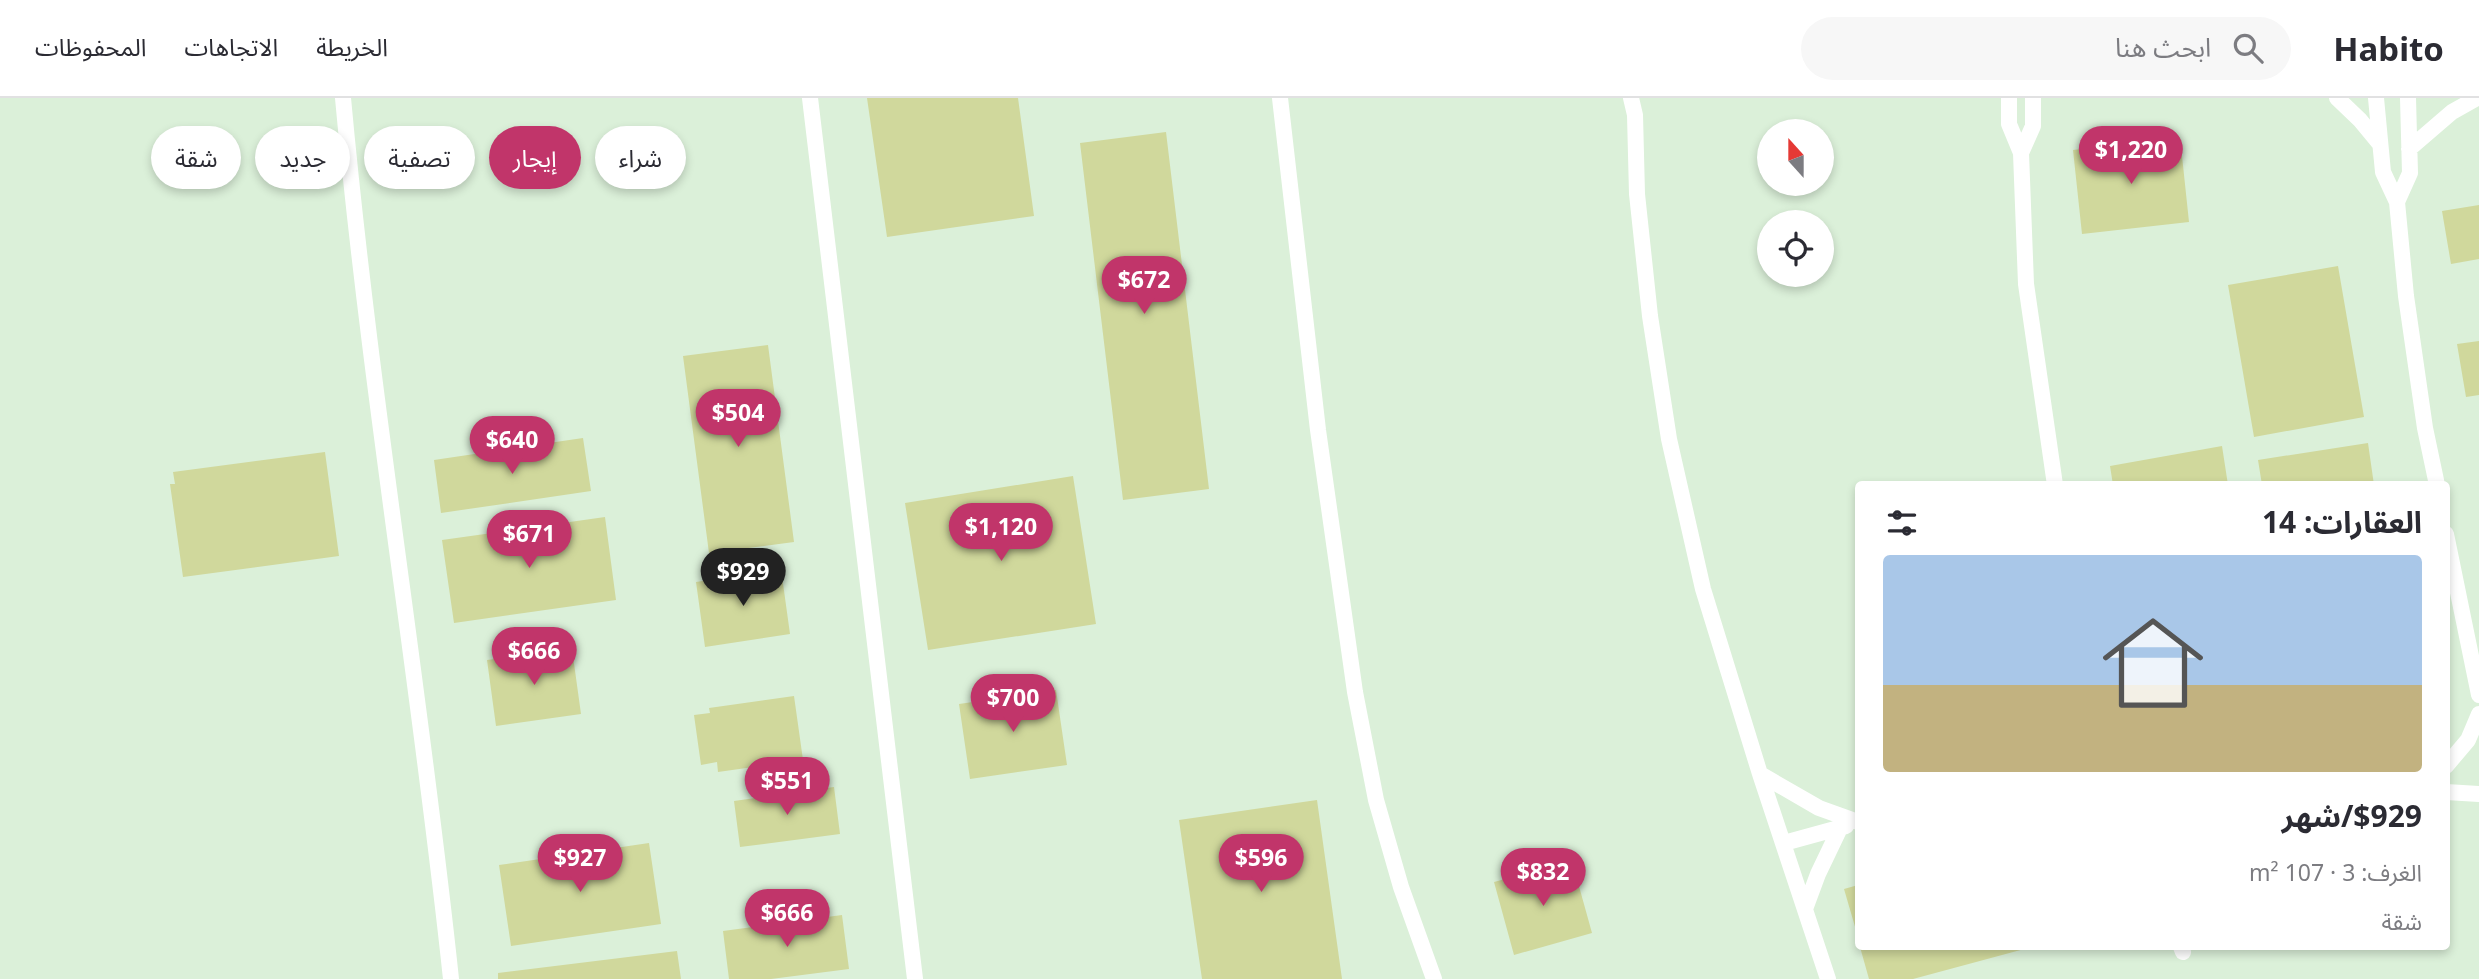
<!DOCTYPE html>
<html lang="ar">
<meta charset="utf-8">
<style>
:root{--surface:#fff;--page:#f7f7f7;--text:#2b2b33;--muted:#7c7c81;--line:#e1e1e2;--accent:#c1356a}
body{margin:0;font-family:"Noto Sans","Noto Sans Arabic",sans-serif;background:var(--page);color:var(--text);direction:rtl;height:100vh;display:flex;flex-direction:column;font-size:26px;white-space:nowrap}
*{box-sizing:border-box;margin:0}
p{font-size:23px;color:var(--muted)}
.icon{flex:none;width:38px;height:38px;fill:none;stroke:currentColor;stroke-width:2;stroke-linecap:round;stroke-linejoin:round}
.map{position:relative;flex:1;overflow:hidden;direction:ltr}
.details{position:absolute;left:1855px;top:383px;width:595px;height:469px;display:flex;flex-direction:column;background:var(--surface);border-radius:7px;box-shadow:0 4px 10px #0003;direction:rtl}
.details>*{flex:none}
.banner{position:absolute;left:21px;top:28px;width:665px;height:63px;direction:rtl;display:flex;gap:14px}
.needle{width:46px;rotate:339deg}
.buttons{position:absolute;left:1757px;top:21px;display:grid;gap:14px}
.buttons a{display:grid;place-items:center;width:77px;height:77px;border-radius:50%;background:var(--surface);box-shadow:0 4px 10px #0003;font-size:35px}
.price{position:absolute;translate:-50% -60px;padding:0 16px;border-radius:24px;background:var(--accent);color:#fff;font-size:23px;line-height:46px;filter:drop-shadow(0 2px 4px #0008)}
.price::after{content:'';position:absolute;left:50%;top:42px;width:21px;height:16px;margin-left:-10px;background:inherit;clip-path:polygon(0 0,100% 0,50% 100%)}
.price.current{background:#222;color:#fff}
ul{padding:0;list-style:none}
li{display:grid;align-content:center;gap:14px;height:371px;padding:0 28px}
li span{display:grid;place-items:center;height:217px;border-radius:7px;color:#555}
li>.icon{margin-inline-start:auto}
span .icon{width:126px;height:126px;fill:#fffc;stroke-width:1}
li b{font-size:30px}
h2{display:flex;justify-content:space-between;align-items:center;height:84px;padding:0 28px;font-size:30px}
.pill{padding:0 24px;border-radius:32px;background:var(--surface);box-shadow:0 4px 10px #0003;font-size:24px;line-height:63px}
.pill.current{background:var(--accent);color:#fff}
header{display:flex;align-items:center;gap:42px;box-sizing:border-box;height:98px;padding:0 35px;background:var(--surface);border-bottom:2px solid var(--line)}
header strong{font-size:33px}
nav{display:flex;gap:38px;margin-inline-start:auto;font-size:24px}
.search{width:490px;height:63px;background:var(--page);display:flex;align-items:center;gap:18px;box-sizing:border-box;padding:0 24px;border-radius:38px;color:var(--muted);font-size:26px}
.map>svg:first-child{display:block}
.building{fill:#d0d89c}
.lines{fill:none;stroke-linecap:round;stroke-linejoin:round}
.street{stroke:#fff;stroke-width:16}
</style>
<header>
<strong>Habito</strong>
<div class="search"><svg class="icon" aria-label="search" viewBox="0 0 24 24"><circle cx="10" cy="10" r="6"/><path d="M15 15l6 6"/></svg>ابحث هنا</div>
<nav><a>الخريطة</a><a>الاتجاهات</a><a>المحفوظات</a></nav>
</header>
<div class="map">
<svg width="2479" height="881" viewBox="0 0 2479 881">
<rect width="100%" height="100%" fill="#dbf0d9"/>
<path class="building" d="M867,0H1018L1034,118L887,139Z
M1166,34L1209,391L1123,402L1080,45Z
M2180,39L2189,124L2082,136L2073,52Z
M2479,107V161L2451,166L2442,113Z
M2338,168L2364,319L2254,339L2228,187Z
M2479,243V297L2466,299L2457,246Z
M768,247L794,444L709,455L683,258Z
M583,340L591,393L441,415L434,362Z
M2368,345L2374,387H2262L2258,362Z
M2222,348L2228,387H2113L2110,368Z
M325,354L339,458L183,479L170,386H175L173,374Z
M1073,378L1096,526L928,552L905,405Z
M605,419L616,502L454,525L442,442Z
M781,471L790,536L705,549L696,484Z
M572,551L581,616L496,628L487,562Z
M1056,592L1067,667L970,681L959,606Z
M794,598L803,662L718,674L717,664L701,667L694,617L710,615L709,610Z
M834,689L840,736L740,749L734,703Z
M1317,702L1342,881H1202L1179,722Z
M649,745L661,826L511,848L499,767Z
M1572,763L1592,835L1514,857L1494,784Z
M1858,787V839L1844,791Z
M842,817L849,871L771,881H729L723,833Z
M1860,849H2028V850L1913,881H1869Z
M677,853L681,881H498V875Z"/>
<g class="lines">
<path class="street" d="M343,0C370,295 420,587 451,881
M810,0L915,881
M1280,0L1318,332L1355,594L1376,702L1401,789L1434,881
M1631,0L1635,17L1637,96L1650,218L1669,341L1703,491L1760,676L1828,881
M2009,0V26L2021,55L2026,186L2055,387
M2337,0L2360,22L2379,45
M2376,0L2383,74L2397,104L2406,198L2425,330L2437,387
M2409,51L2452,14L2477,0
M2021,55L2033,28V0
M2397,104L2410,75L2408,0
M2446,436L2479,597
M2446,668L2468,642L2479,616
M1760,676L1819,710L1858,724
M2446,694L2479,696
M1784,745L1846,728
M1805,811L1818,776L1840,730
M2181,849L2183,854"/>
</g>
</svg>
<div class="buttons">
<a><svg class="needle" viewBox="-14 -14 28 28"><path d="M0-13l5 13h-10z" fill="#e53935"/><path d="M0 13l5-13h-10z" fill="#7c7c81"/></svg></a>
<a><svg class="icon" aria-label="locate" viewBox="0 0 24 24"><circle cx="12" cy="12" r="6"/><path d="M12 2v4M12 18v4M2 12h4M18 12h4"/></svg></a>
</div>
<b class="price" style="left:2131px;top:88px">$1,220</b>
<b class="price" style="left:1144px;top:218px">$672</b>
<b class="price" style="left:738px;top:351px">$504</b>
<b class="price" style="left:512px;top:378px">$640</b>
<b class="price" style="left:1001px;top:465px">$1,120</b>
<b class="price" style="left:529px;top:472px">$671</b>
<b class="price current" style="left:743px;top:510px">$929</b>
<b class="price" style="left:534px;top:589px">$666</b>
<b class="price" style="left:1013px;top:636px">$700</b>
<b class="price" style="left:787px;top:719px">$551</b>
<b class="price" style="left:580px;top:796px">$927</b>
<b class="price" style="left:1261px;top:796px">$596</b>
<b class="price" style="left:1543px;top:810px">$832</b>
<b class="price" style="left:787px;top:851px">$666</b>
<div class="banner">
<a class="pill">شراء</a>
<a class="pill current">إيجار</a>
<a class="pill">تصفية</a>
<a class="pill">جديد</a>
<a class="pill">شقة</a>
</div>
<section class="details">
<h2>العقارات: 14<svg class="icon" aria-label="filters" viewBox="0 0 24 24"><path d="M4 7h16M4 17h16"/><circle cx="9" cy="7" r="2"/><circle cx="15" cy="17" r="2"/></svg></h2>
<ul>
<li><span style="background:linear-gradient(#a9c7e8 60%,#c2b280 0)"><svg class="icon" aria-label="home" viewBox="0 0 24 24"><path d="M3 11l9-7 9 7M6 9v11h12V9"/></svg></span><div><b>$929/شهر</b><p>الغرف: 3 · 107 m²</p><p>شقة</p></div></li>
</ul>
</section>
</div>
